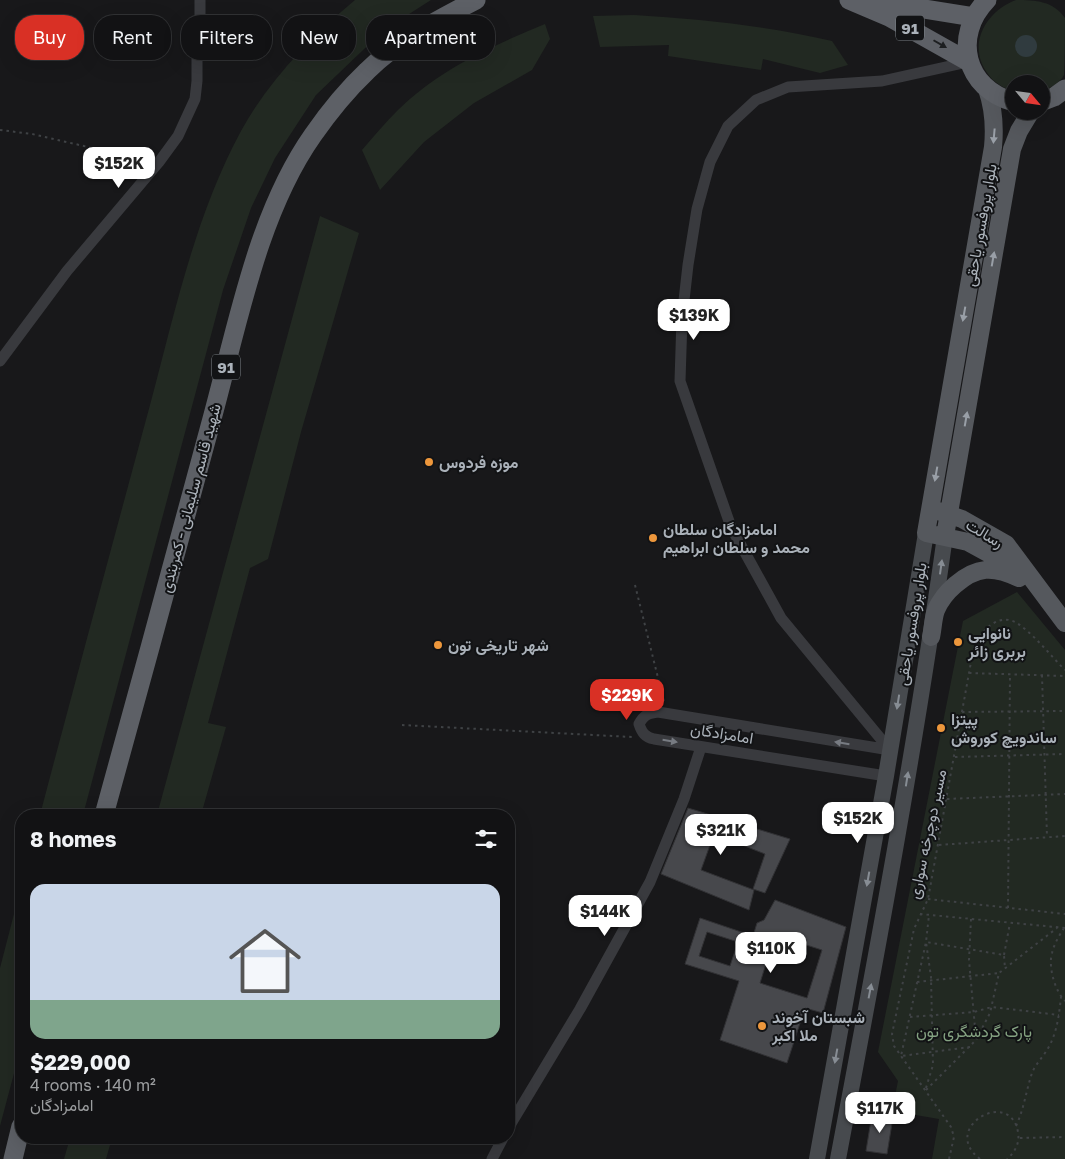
<!DOCTYPE html>
<meta charset="utf-8">
<style>
:root{--surface:#121214;--page:#1b1b1d;--text:#f1f3f6;--muted:#9c9ea0;--line:#313234;--accent:#d93025}
body{margin:0;font-family:"Golos Text",Vazirmatn,sans-serif;background:var(--page);color:var(--text);height:100vh;display:flex;flex-direction:column;font-size:19px;white-space:nowrap}
*{box-sizing:border-box;margin:0}
p{font-size:16px;color:var(--muted)}
.icon{flex:none;width:28px;height:28px;fill:none;stroke:currentColor;stroke-width:2;stroke-linecap:round;stroke-linejoin:round}
.map{position:relative;flex:1;overflow:hidden}
.side{position:absolute;left:15px;top:809px;width:500px;height:335px;display:flex;flex-direction:column;background:var(--surface);border-radius:20px;box-shadow:0 5px 20px #0002,0 0 0 1px var(--line)}
.side>*{flex:none}
.top-card{position:absolute;left:15px;top:15px;width:500px;height:45px;display:flex;gap:10px}
.needle{width:32px;rotate:119deg}
.controls{position:absolute;left:1005px;top:75px;display:grid;gap:10px}
.controls a{display:grid;place-items:center;width:45px;height:45px;border-radius:50%;background:var(--surface);box-shadow:0 5px 20px #0002,0 0 0 1px var(--line);font-size:25px}
.price{position:absolute;translate:-50% -42px;padding:0 11px;border-radius:10px;background:#fff;color:#222;font-size:16px;line-height:32px;filter:drop-shadow(0 1px 2px #0008)}
.price::after{content:'';position:absolute;left:50%;top:30px;width:15px;height:11px;margin-left:-8px;background:inherit;clip-path:polygon(0 0,100% 0,50% 100%)}
.price.selected{background:var(--accent);color:#fff}
ul{padding:0;list-style:none}
li{display:grid;align-content:center;gap:10px;height:265px;padding:0 15px}
li+li{border-top:1px solid var(--line)}
li span{display:grid;place-items:center;height:155px;border-radius:15px;color:#555}
li>.icon{margin-inline-start:auto}
span .icon{width:90px;height:90px;fill:#fffc;stroke-width:1}
li b{font-size:21px}
h2{display:flex;justify-content:space-between;align-items:center;height:60px;padding:0 15px;font-size:21px}
.chip{padding:0 18px;border-radius:20px;background:var(--surface);box-shadow:0 5px 20px #0002,0 0 0 1px var(--line);font-size:18px;line-height:45px}
.chip.selected{background:var(--accent);color:#fff}
.map>svg:first-child{display:block}
.green{fill:#222922}
.water{fill:#303b3f}
.building{fill:#47484c;stroke:#323235;fill-rule:evenodd}
.lines{fill:none;stroke-linecap:round;stroke-linejoin:round}
.path{stroke:#3f4245;stroke-width:2;stroke-dasharray:2.5 4;stroke-linecap:butt}
.minor{stroke:#393a3e;stroke-width:11}
.secondary{stroke:#474a4e;stroke-width:16}
.primary{stroke:#55585d;stroke-width:18}
.trunk{stroke:#5d6066;stroke-width:19}
.oneway{fill:#1d1f21}
.oneway2{fill:#999fa7}
.oneway3{fill:#878d94}
.oneway4{fill:#777b82}
.poi-dot{fill:#ed973c;stroke:#121315;stroke-width:2}
.labels{text-anchor:middle;dominant-baseline:central;stroke-width:4;stroke-linejoin:round;paint-order:stroke}
.shield{fill:#121315;stroke:#7c8288;stroke-width:1}
.shield-label{font-size:15px;font-weight:bold;fill:#aab1b9}
.street-label{font-size:16px;fill:#aab1b9;stroke:#121315}
.poi-label{font-size:16px;font-weight:bold;fill:#aab1b9;stroke:#121315;text-anchor:start}
.park-label{font-size:16px;fill:#85a382;stroke:#121315}
</style>
<div class="map">
<svg width="1065" height="1159" viewBox="0 0 1065 1159">
<rect width="100%" height="100%" fill="#18181a"/>
<path class="green" d="M355,0H431L384,30L316,95L275,158L251,208L223,290L83,815H40C76,678 113,542 150,405C175,312 195,216 241,131C269,80 311,37 355,0Z
M1016,0C1036,0 1053,1 1065,18C1065,29 1065,68 1064,75C1060,83 1049,89 1041,91V84H1014L1013,92C1003,87 994,83 988,74C966,45 986,11 1016,0Z
M634,15C701,19 767,26 832,41L848,65L820,73L763,59L761,70L668,56L669,45L600,47L593,16Z
M545,24L550,39L532,70L474,103L424,142L380,190L362,150C374,136 386,122 398,110C440,69 492,46 545,24Z
M320,216L359,233L301,432L268,559L250,568L208,723L226,727L201,815H157Z
M1017,592L1065,650V1159H932L939,1119L892,1111L898,1081L878,1052L963,621Z
M21,887V1047L0,1126V968Z
M70,1138H112L106,1159H64Z"/>
<path class="water" d="M1015 46a11 11 0 1 1 22 0a11 11 0 1 1-22 0Z"/>
<path class="building" d="M688,808L790,839L765,893L753,889L765,854L714,834L701,870L754,890L749,910L661,874Z
M775,900L846,927L823,1013L805,1008L787,1063L720,1040L739,981L685,964L700,918L753,936L757,923L764,920ZM707,932L738,942L730,966L699,956ZM775,935L822,950L807,998L760,983Z
M872,1114L893,1117L887,1154L866,1151Z"/>
<g class="lines">
<path class="path" d="M0,130L32,134L88,147L138,169
M635,585L664,702
M969,673L1065,676
M1042,675L1047,837
M962,712L1065,711
M402,725L632,737
M955,757L1065,754
M947,799L1065,794
M939,845L1065,836
M928,899L1065,914
M1008,908L1010,674
M920,914L1065,928
M971,919L969,960L976,1039
M1064,928C1059,936 1054,944 1052,953C1048,967 1055,991 1065,1001
M1004,955L1010,923
M917,982L999,973
M910,1017L974,1012L992,1007L1059,1015
M970,1047L901,1056L926,942L1004,955L1005,969
M926,1088L933,1065L931,977L926,942L929,915
M926,1090L976,1040L990,1013L999,973L1057,928
M1016,1126C1024,1109 1026,1091 1032,1073C1035,1065 1042,1058 1047,1050C1057,1034 1059,1015 1061,997
M1020,1138L1065,1137
M949,1159L954,1137L951,1127L894,1046L892,1034L914,929L928,899L973,651C979,632 1000,608 1021,626C1037,638 1051,656 1065,670
M980,1159C939,1128 1010,1087 1018,1132C1020,1143 1015,1152 1007,1159"/>
<path class="minor" d="M0,361L67,271L159,162L178,136L195,99L197,81V60L200,40V0
M890,750L781,618L731,527L680,381L682,318L688,265L697,209L710,162L728,126L756,100L788,87L882,81L968,62
M886,776L654,739C645,737 642,733 639,724C644,715 648,713 658,712L890,750
M509,1127L580,1009L650,882L684,799L701,747
M492,1159L503,1138"/>
<path class="secondary" d="M817,1159L886,776L926,533
M838,1159C877,952 916,745 945,536"/>
<path class="primary" d="M987,89C994,109 995,126 993,147L926,533L968,542L1028,575
M938,511L962,519L1006,544L1065,623
M945,536L1012,149L1019,131L1031,111
M931,637C933,628 933,618 936,610C940,601 948,591 955,585C977,566 993,566 1019,578"/>
<path class="trunk" d="M849,0L889,17L969,62
M869,0L974,17
M987,0C952,36 965,89 1014,102
M1041,102L1054,97L1065,89
M104,815C141,682 177,548 213,415C238,323 258,213 313,135C329,112 347,90 367,71C397,41 439,19 476,0
M13,1159L21,1126"/>
</g>
<defs><path id="oneway-solid" d="M-6-.8H1V-3.2L6.5 0L1 3.2V.8H-6Z" transform="scale(1.25)"/></defs>
<use class="oneway" href="#oneway-solid" transform="translate(940 44) rotate(30)"/>
<g class="oneway2">
<use href="#oneway-solid" transform="translate(994 136) rotate(95)"/>
<use href="#oneway-solid" transform="translate(993 259) rotate(-80)"/>
<use href="#oneway-solid" transform="translate(964 314) rotate(100)"/>
<use href="#oneway-solid" transform="translate(966 419) rotate(-80)"/>
<use href="#oneway-solid" transform="translate(936 474) rotate(100)"/>
</g>
<g class="oneway3">
<use href="#oneway-solid" transform="translate(941 567) rotate(-82)"/>
<use href="#oneway-solid" transform="translate(898 702) rotate(99)"/>
<use href="#oneway-solid" transform="translate(907 779) rotate(-81)"/>
<use href="#oneway-solid" transform="translate(868 879) rotate(100)"/>
<use href="#oneway-solid" transform="translate(870 991) rotate(-79)"/>
<use href="#oneway-solid" transform="translate(836 1056) rotate(100)"/>
</g>
<g class="oneway4">
<use href="#oneway-solid" transform="translate(670 741) rotate(9)"/>
<use href="#oneway-solid" transform="translate(842 743) rotate(-171)"/>
</g>
<g class="poi-dot">
<circle cx="429" cy="462" r="5"/>
<circle cx="653" cy="538" r="5"/>
<circle cx="958" cy="642" r="5"/>
<circle cx="438" cy="645" r="5"/>
<circle cx="941" cy="728" r="5"/>
<circle cx="762" cy="1026" r="5"/>
</g>
<g class="labels">
<g class="shield">
<rect x="896" y="15.5" width="28" height="25" rx="4"/>
<rect x="212" y="354.5" width="28" height="25" rx="4"/>
</g>
<g class="shield-label">
<text x="910" y="28">91</text>
<text x="226" y="367">91</text>
</g>
<g class="street-label">
<text transform="translate(980 225) rotate(-80)">بلوار پروفسور یاحقی</text>
<text transform="translate(190 498) rotate(-75)">شهید قاسم سلیمانی - کمربندی</text>
<text transform="translate(985 533) rotate(31)">رسالت</text>
<text transform="translate(911 624) rotate(-81)">بلوار پروفسور یاحقی</text>
<text transform="translate(722 733) rotate(9)">امامزادگان</text>
<text transform="translate(927 834) rotate(-78)">مسیر دوچرخه سواری</text>
</g>
<g class="poi-label">
<text x="439" y="462">موزه فردوس</text>
<text x="663" y="529">امامزادگان سلطان<tspan x="663" dy="18">محمد و سلطان ابراهیم</tspan></text>
<text x="968" y="633">نانوایی<tspan x="968" dy="18">بربری زائر</tspan></text>
<text x="448" y="645">شهر تاریخی تون</text>
<text x="951" y="719">پيتزا<tspan x="951" dy="18">ساندویچ کوروش</tspan></text>
<text x="772" y="1017">شبستان آخوند<tspan x="772" dy="18">ملا اکبر</tspan></text>
</g>
<g class="park-label">
<text x="974" y="1031">پارک گردشگری تون</text>
</g>
</g>
</svg>
<div class="controls">
<a><svg class="needle" viewBox="-14 -14 28 28"><path d="M0-13l5 13h-10z" fill="#e53935"/><path d="M0 13l5-13h-10z" fill="#9c9ea0"/></svg></a>
</div>
<b class="price" style="left:119px;top:189px">$152K</b>
<b class="price" style="left:694px;top:341px">$139K</b>
<b class="price selected" style="left:627px;top:721px">$229K</b>
<b class="price" style="left:858px;top:844px">$152K</b>
<b class="price" style="left:721px;top:856px">$321K</b>
<b class="price" style="left:605px;top:937px">$144K</b>
<b class="price" style="left:771px;top:974px">$110K</b>
<b class="price" style="left:880px;top:1134px">$117K</b>
<div class="top-card">
<a class="chip selected">Buy</a>
<a class="chip">Rent</a>
<a class="chip">Filters</a>
<a class="chip">New</a>
<a class="chip">Apartment</a>
</div>
<section class="side">
<h2>8 homes<svg class="icon" aria-label="filters" viewBox="0 0 24 24"><path d="M4 7h16M4 17h16"/><circle cx="9" cy="7" r="2"/><circle cx="15" cy="17" r="2"/></svg></h2>
<ul>
<li><span style="background:linear-gradient(#c9d6e8 75%,#7fa58c 0)"><svg class="icon" aria-label="home" viewBox="0 0 24 24"><path d="M3 11l9-7 9 7M6 9v11h12V9"/></svg></span><div><b>$229,000</b><p>4 rooms · 140 m²</p><p>امامزادگان</p></div></li>
</ul>
</section>
</div>
